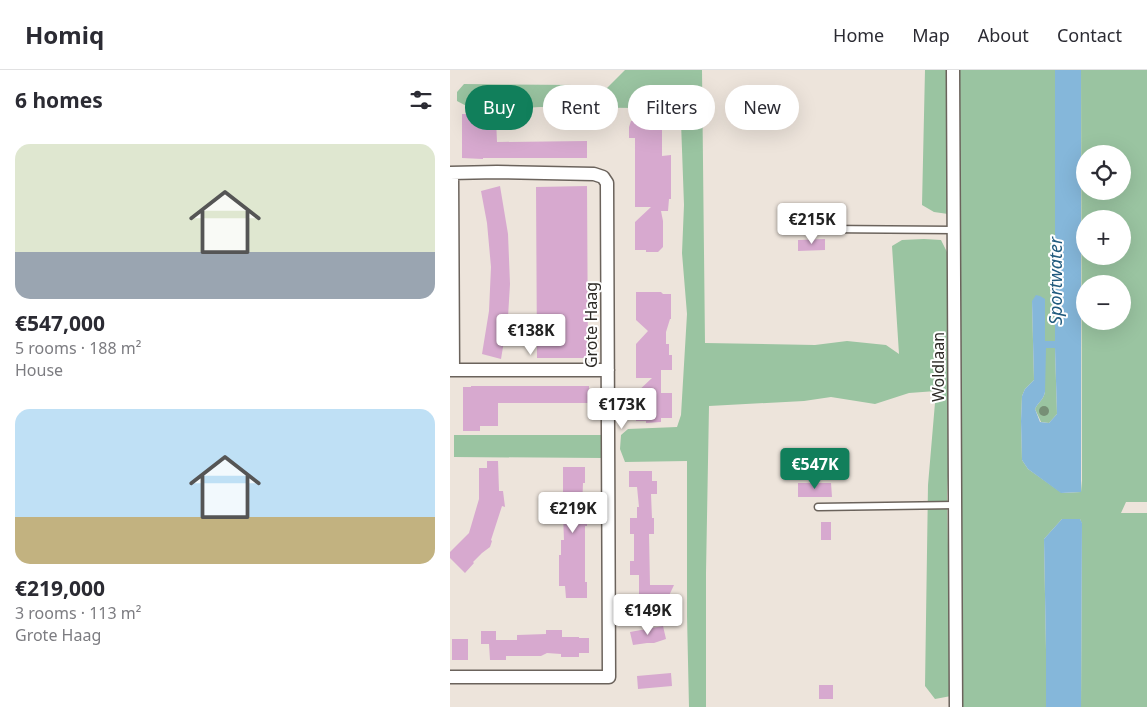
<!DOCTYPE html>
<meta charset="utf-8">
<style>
:root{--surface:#fff;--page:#f7f7f7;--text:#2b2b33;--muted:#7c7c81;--line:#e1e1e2;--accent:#117f5b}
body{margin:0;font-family:"Noto Sans",sans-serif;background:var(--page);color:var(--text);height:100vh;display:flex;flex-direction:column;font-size:19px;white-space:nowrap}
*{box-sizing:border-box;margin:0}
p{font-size:16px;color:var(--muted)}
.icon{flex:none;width:28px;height:28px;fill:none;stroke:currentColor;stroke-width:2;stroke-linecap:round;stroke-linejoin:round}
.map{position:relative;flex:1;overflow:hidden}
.panel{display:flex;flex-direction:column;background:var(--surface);width:450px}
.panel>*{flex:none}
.top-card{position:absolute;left:15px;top:15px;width:475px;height:45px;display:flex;gap:10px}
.controls{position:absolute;left:626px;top:75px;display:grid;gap:10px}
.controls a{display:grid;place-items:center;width:55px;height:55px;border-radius:50%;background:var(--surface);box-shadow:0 5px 20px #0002;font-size:25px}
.price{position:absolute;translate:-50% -42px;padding:0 11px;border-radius:5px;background:#fff;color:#222;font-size:16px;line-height:32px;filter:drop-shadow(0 1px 2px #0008)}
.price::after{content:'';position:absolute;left:50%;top:30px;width:15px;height:11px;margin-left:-8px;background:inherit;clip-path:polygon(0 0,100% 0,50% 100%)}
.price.active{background:var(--accent);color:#fff}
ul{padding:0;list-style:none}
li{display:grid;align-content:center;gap:10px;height:265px;padding:0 15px}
li span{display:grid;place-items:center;height:155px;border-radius:15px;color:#555}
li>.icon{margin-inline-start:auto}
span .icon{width:90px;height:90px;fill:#fffc;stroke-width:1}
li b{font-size:21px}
h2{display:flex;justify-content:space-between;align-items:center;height:60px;padding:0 15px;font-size:21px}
.tag{padding:0 18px;border-radius:22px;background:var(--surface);box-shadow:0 5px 20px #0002;font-size:18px;line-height:45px}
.tag.active{background:var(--accent);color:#fff}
header{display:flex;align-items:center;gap:30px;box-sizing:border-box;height:70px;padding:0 25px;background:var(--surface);border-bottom:1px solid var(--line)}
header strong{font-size:24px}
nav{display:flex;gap:28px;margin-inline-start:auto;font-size:18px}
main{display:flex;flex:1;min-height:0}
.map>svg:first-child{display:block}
.green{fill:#9ac4a1;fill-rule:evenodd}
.water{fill:#85b7da;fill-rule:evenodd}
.building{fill:#d7a9cf}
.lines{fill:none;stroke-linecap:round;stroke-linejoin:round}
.service-casing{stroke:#6b635c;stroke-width:9}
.minor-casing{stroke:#6b635c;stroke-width:15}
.service{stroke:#fff;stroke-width:6}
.minor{stroke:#fff;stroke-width:12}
.tree{fill:#768f76}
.labels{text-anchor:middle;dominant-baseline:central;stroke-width:4;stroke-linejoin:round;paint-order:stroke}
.street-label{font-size:16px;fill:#2d2a26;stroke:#fff}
.water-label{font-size:18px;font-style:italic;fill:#215b7e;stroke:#fff}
</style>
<header>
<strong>Homiq</strong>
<nav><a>Home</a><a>Map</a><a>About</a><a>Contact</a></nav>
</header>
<main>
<section class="panel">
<h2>6 homes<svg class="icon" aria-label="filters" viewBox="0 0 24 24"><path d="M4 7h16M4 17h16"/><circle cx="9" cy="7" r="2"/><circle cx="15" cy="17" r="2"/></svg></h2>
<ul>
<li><span style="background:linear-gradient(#dfe7d0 70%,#9aa5b1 0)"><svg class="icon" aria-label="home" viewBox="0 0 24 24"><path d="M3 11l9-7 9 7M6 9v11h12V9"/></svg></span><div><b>€547,000</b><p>5 rooms · 188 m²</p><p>House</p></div></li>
<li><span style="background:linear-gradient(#bfe0f5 70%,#c2b280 0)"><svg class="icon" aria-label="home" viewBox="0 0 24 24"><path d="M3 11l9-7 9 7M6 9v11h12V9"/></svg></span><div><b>€219,000</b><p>3 rooms · 113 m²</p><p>Grote Haag</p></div></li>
</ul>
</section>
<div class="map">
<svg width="697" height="637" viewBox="0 0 697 637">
<rect width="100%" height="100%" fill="#ede4db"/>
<path class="green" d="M175,0H252L255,273L365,275L397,271L436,275L449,284L442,176L452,170L474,169L491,170L498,184L500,366L497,426L501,626L485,629L475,616L478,415L486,321L459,323L425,334L381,327L354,331L259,336L256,503V637H239L237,546V391L175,392L170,379L171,365L178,359L227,357L231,345L237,244L232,183L234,135L231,52L223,40L189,38L90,37L26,41L7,31V22L14,14L125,15L157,18Z
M475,0H499L498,144L484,142L472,135Z
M506,0H605V271L595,272V229L582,231L584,310L575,319L572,326L571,351L572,390L578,399L612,423L631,422L632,410L631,0H697V432H676L671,443H697V637H631L632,454L630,449H612L594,469L596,580V637H509ZM635,84H672V121H635ZM635,149H672V186H635ZM635,214H672V251H635Z
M595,278H605L607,344L599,353L591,352L585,339C588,332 593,331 595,322Z
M4,365H152V388L4,387Z"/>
<path class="water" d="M605,0H631V422L611,423L578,399L572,390L571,351L572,326L575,319L584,310L582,231L586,225L590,226L595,229V271H605ZM596,278H605L607,344L599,353L590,352L585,339C588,332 593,331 595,322Z
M612,449H630L632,453L631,637H596V580L594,469Z"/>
<path class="building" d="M12,44H28V49H46L47,72L137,71V88H33V89L12,88Z
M181,51H202V53H212V86L221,85V129H219L218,141H211L213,151V177L208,182H196V180H185V152L201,137H185V68H179V57Z
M50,116L58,164L60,214L58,247L51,289L32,284L39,241L41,197L37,153L31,121Z
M137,116L138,288H87L86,117Z
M337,136L352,137V138L376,140V150L336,148Z
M375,169V180L348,181V170Z
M186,222H211L213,224H221V249H220L216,262V274H219V285H222V300H211V323H222V348H211V352L196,353V351H186V323L202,308H186V274L198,261L186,250Z
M21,316H139V333H48V356H30V361H13V317H21Z
M37,391H48L49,421H53L55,437L52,436L41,470L42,471L40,477L32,483L23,492L24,493L15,503L0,488V482L19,463L29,429V398H37Z
M113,397H135V413H133L132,440H137V456H135V512H137V528H116L115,516H109V485H111V470H114L113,445H107V432H113Z
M179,401H202V411H207V424H201L202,448H204V464H199L200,515H224L216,532L209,535V543H180V527H189V505H180V491H184V464H180V448H187V437H189L187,417H179Z
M348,413H381L382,427H348Z
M371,452H381V470H371Z
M213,556L216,569L204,573H197L183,575L180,562Z
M96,560H112V567H129V568H139V583H129V587H111V584L97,583L91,586H56V590H40L39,574H31V561H46V570H67V565L96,564Z
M2,569H18V590H2Z
M221,603L222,616L188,619L187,606Z
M369,615H383V629H369Z"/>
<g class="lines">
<g class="service-casing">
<path id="service" d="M373,159L504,160
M368,437L505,435"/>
</g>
<g class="minor-casing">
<path id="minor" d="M503,0L506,637
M0,103L47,102L144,104L153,107L157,113L159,607H0
M2,103L3,300
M0,300H158"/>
</g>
<use href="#service" class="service"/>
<use href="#minor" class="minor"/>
</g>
<circle class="tree" cx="594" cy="341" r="5"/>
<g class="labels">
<g class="street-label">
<text transform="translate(141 255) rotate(-90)">Grote Haag</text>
<text transform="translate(488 297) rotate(-90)">Woldlaan</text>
</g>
<g class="water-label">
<text transform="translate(605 211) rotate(-90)">Sportwater</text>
</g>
</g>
</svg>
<div class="controls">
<a><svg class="icon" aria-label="locate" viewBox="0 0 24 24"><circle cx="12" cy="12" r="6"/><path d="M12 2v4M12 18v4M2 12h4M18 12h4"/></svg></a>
<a>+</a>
<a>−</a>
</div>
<b class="price" style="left:362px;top:175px">€215K</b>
<b class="price" style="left:81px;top:286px">€138K</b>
<b class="price" style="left:172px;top:360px">€173K</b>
<b class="price active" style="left:365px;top:420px">€547K</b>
<b class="price" style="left:123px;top:464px">€219K</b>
<b class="price" style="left:198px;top:566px">€149K</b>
<div class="top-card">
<a class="tag active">Buy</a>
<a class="tag">Rent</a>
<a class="tag">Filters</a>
<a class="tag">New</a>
</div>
</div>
</main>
